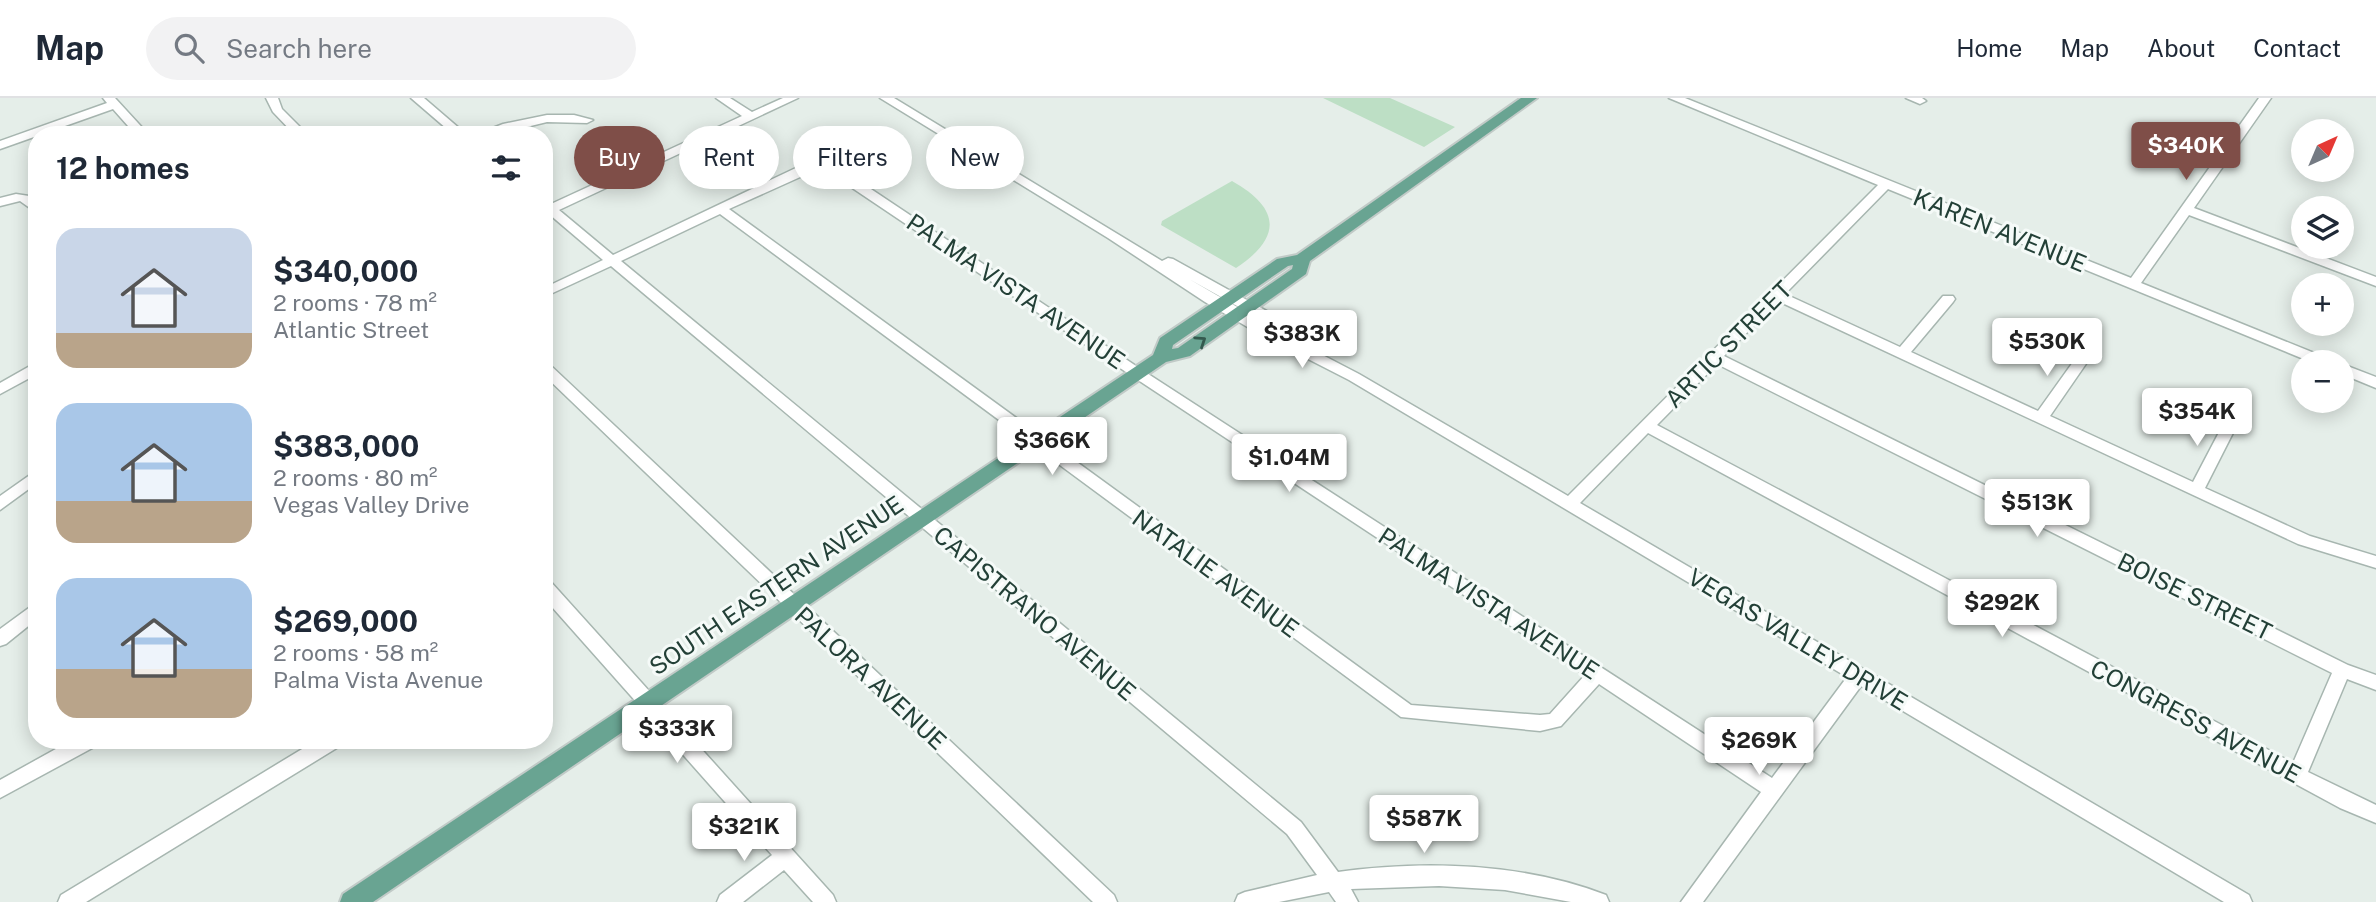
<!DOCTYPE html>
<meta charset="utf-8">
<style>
:root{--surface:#fff;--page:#f2f2f3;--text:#1f2937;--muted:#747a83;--line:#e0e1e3;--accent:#7f4e48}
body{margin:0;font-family:"Public Sans",sans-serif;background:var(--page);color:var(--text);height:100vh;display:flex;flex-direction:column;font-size:26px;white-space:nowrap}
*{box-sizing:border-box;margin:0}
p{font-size:23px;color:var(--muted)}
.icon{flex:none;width:38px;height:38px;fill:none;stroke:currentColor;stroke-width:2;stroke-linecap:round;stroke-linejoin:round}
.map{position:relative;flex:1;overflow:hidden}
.sheet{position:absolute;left:28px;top:28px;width:525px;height:623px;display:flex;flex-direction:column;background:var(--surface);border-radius:28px;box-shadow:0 4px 18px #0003}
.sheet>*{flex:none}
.top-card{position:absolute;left:574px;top:28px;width:665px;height:63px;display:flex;gap:14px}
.needle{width:46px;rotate:44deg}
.controls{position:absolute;left:2291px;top:21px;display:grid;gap:14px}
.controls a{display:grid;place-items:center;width:63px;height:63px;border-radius:50%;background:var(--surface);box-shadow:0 4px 18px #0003;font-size:35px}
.price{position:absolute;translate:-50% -60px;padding:0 16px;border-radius:7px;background:#fff;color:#222;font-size:23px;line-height:46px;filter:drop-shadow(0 2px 4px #0008)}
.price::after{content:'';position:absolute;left:50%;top:42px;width:21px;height:16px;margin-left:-10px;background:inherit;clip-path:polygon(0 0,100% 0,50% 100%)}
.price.selected{background:var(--accent);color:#fff}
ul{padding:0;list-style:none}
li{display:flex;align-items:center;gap:21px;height:175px;padding:0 28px}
li span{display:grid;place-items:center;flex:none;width:196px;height:140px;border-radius:21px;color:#555}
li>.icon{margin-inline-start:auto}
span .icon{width:84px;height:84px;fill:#fffc;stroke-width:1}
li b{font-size:30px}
h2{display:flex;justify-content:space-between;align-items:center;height:84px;padding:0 28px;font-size:30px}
.chip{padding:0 24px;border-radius:32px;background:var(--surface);box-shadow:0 4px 18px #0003;font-size:24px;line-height:63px}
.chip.selected{background:var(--accent);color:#fff}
header{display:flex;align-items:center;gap:42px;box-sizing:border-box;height:98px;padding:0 35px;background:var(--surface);border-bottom:2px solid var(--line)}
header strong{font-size:33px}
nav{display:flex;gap:38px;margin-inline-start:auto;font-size:24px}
.search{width:490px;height:63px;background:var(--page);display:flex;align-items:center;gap:18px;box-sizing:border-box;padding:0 24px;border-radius:38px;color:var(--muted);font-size:26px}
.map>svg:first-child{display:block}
.green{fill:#bddfc5}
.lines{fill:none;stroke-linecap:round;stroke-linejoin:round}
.minor-casing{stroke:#a7b6b0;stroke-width:3}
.major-casing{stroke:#c1cac7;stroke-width:4}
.minor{fill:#fff;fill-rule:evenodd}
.major{fill:#69a492;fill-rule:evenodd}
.oneway{stroke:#34594e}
.labels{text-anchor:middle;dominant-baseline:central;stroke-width:6;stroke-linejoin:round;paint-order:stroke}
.street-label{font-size:24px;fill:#234037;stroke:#f5faf8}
</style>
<header>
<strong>Map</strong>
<div class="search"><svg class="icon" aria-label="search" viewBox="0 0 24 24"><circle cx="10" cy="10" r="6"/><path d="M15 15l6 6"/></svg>Search here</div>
<nav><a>Home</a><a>Map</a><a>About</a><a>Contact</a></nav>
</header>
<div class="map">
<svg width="2376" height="804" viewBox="0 0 2376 804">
<rect width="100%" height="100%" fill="#e5eee9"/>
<path class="green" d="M1323,0H1390L1455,29L1424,49Z
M1232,83C1280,110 1283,139 1236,170L1161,127L1162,123Z"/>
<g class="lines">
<g class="minor-casing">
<path id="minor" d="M103,0H115L149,37H136L113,11L0,51V43L107,5Z
M266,0H278L282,11L308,37H295L273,14Z
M411,0H424L467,37H454Z
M716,0H730L752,14L783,0H798L559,112L613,157L800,68L818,63L835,67L1142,272L1772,680L1847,579L1349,282L1261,237L1205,204L1108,140L880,0H894L1162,163L1168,160L1173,161L1283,222L1314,244L1316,247L1311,251L1359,276L1568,398L1878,87L1669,0H1685L2131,180L2259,0H2271L2194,110L2376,179V188L2189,117L2141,185L2329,261L2331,264H2311L1888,91L1785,196L1900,249L1943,198H1953L1955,201L1953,204L1911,254L2038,313L2078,257H2088L2090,260L2050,318L2193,384L2226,321H2236L2238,325L2205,390L2310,438L2376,458V470L2298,446L1778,203L1724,258L2348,567L2376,577V592L2347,581L2308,674L2376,707V725L2340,710L1648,335L1580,405L2249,797L2252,804H2224L1861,588L1703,804H1681L1761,694L1599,586L1561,628L1540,633L1401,619L720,116L621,163L1301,724L1338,774C1425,762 1524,765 1606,797L1609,804H1571L1505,792L1439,788L1351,791L1358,804H1336L1329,794L1279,804H1235L1238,797L1245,794L1317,777L1287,736L611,168L544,199V190L603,162L549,116L544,118V102L551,106L742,18ZM818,71L827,73L1132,278L1585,577L1550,616L1540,617L1411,607L729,111ZM1189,181L1273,228L1292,241ZM1717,266L2332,575L2293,665L1657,327Z
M1906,0H1922L1926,3L1920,6Z
M547,17H574L593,22L587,25L547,24L493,37H475L503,26Z
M16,96L29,98L37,103V115L20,103L0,108V100Z
M37,264V276L0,296V285Z
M544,264L549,266L1114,797L1117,804H1093L544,277Z
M2342,266L2376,279V290L2342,276Z
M37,372V385L0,412V398Z
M544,482L550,483L833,797L836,804H813L784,772L743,804H717L720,797L772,757L544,500Z
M37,504V521L6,546L0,548V531Z
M72,642H98L96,648L0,700V682Z
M317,642H342L340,648L86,804H58L61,797Z"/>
</g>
<g class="major-casing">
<path id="major" d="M1521,0H1537L1310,163L1306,176L1190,258L1166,264L373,804H340L343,796L1153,257L1160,240L1277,161L1297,157ZM1293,167L1292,171L1178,250L1172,251L1173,247L1288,168Z"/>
</g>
<use href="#minor" class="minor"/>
<use href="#major" class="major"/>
</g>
<defs><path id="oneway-chevron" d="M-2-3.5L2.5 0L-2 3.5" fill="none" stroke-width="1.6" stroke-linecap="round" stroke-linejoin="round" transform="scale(1.75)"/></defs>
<use class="oneway" href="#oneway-chevron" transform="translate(1201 243) rotate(-34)"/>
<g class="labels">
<g class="street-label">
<text transform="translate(2000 132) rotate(22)">KAREN AVENUE</text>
<text transform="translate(1016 193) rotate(34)">PALMA VISTA AVENUE</text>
<text transform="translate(1728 246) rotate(-45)">ARTIC STREET</text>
<text transform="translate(1216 475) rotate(36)">NATALIE AVENUE</text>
<text transform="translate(776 487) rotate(-34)">SOUTH EASTERN AVENUE</text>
<text transform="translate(2195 498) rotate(26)">BOISE STREET</text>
<text transform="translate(1489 505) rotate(33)">PALMA VISTA AVENUE</text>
<text transform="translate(1035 515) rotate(40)">CAPISTRANO AVENUE</text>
<text transform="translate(1798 541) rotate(31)">VEGAS VALLEY DRIVE</text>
<text transform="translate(871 580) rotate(43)">PALORA AVENUE</text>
<text transform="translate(2196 623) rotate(28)">CONGRESS AVENUE</text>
</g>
</g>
</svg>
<div class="controls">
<a><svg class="needle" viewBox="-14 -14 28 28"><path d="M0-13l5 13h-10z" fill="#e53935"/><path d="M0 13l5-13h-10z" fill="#747a83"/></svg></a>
<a><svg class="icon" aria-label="layers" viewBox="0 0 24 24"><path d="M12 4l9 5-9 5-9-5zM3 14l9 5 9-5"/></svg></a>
<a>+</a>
<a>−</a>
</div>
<b class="price selected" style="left:2186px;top:84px">$340K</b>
<b class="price" style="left:1302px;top:272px">$383K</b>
<b class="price" style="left:2047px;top:280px">$530K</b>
<b class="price" style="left:2197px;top:350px">$354K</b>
<b class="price" style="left:1052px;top:379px">$366K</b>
<b class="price" style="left:1289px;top:396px">$1.04M</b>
<b class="price" style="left:2037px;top:441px">$513K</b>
<b class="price" style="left:2002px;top:541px">$292K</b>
<b class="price" style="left:677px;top:667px">$333K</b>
<b class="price" style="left:1759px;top:679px">$269K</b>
<b class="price" style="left:1424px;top:757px">$587K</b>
<b class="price" style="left:744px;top:765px">$321K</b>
<div class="top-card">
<a class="chip selected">Buy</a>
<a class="chip">Rent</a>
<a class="chip">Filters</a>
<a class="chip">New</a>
</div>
<section class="sheet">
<h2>12 homes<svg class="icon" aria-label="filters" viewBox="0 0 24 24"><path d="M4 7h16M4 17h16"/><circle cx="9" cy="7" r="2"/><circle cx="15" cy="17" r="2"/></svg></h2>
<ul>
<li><span style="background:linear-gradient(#c9d6e8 75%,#b9a48a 0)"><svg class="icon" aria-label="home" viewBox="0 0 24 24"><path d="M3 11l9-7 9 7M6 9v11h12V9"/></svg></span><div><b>$340,000</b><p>2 rooms · 78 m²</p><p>Atlantic Street</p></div></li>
<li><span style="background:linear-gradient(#a9c7e8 70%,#b9a48a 0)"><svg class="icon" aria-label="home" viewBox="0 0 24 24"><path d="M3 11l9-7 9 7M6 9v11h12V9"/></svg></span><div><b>$383,000</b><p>2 rooms · 80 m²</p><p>Vegas Valley Drive</p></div></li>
<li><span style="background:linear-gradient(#a9c7e8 65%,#b9a48a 0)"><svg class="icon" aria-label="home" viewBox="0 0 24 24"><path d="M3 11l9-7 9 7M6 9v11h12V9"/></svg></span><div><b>$269,000</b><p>2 rooms · 58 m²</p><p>Palma Vista Avenue</p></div></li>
</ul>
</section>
</div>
